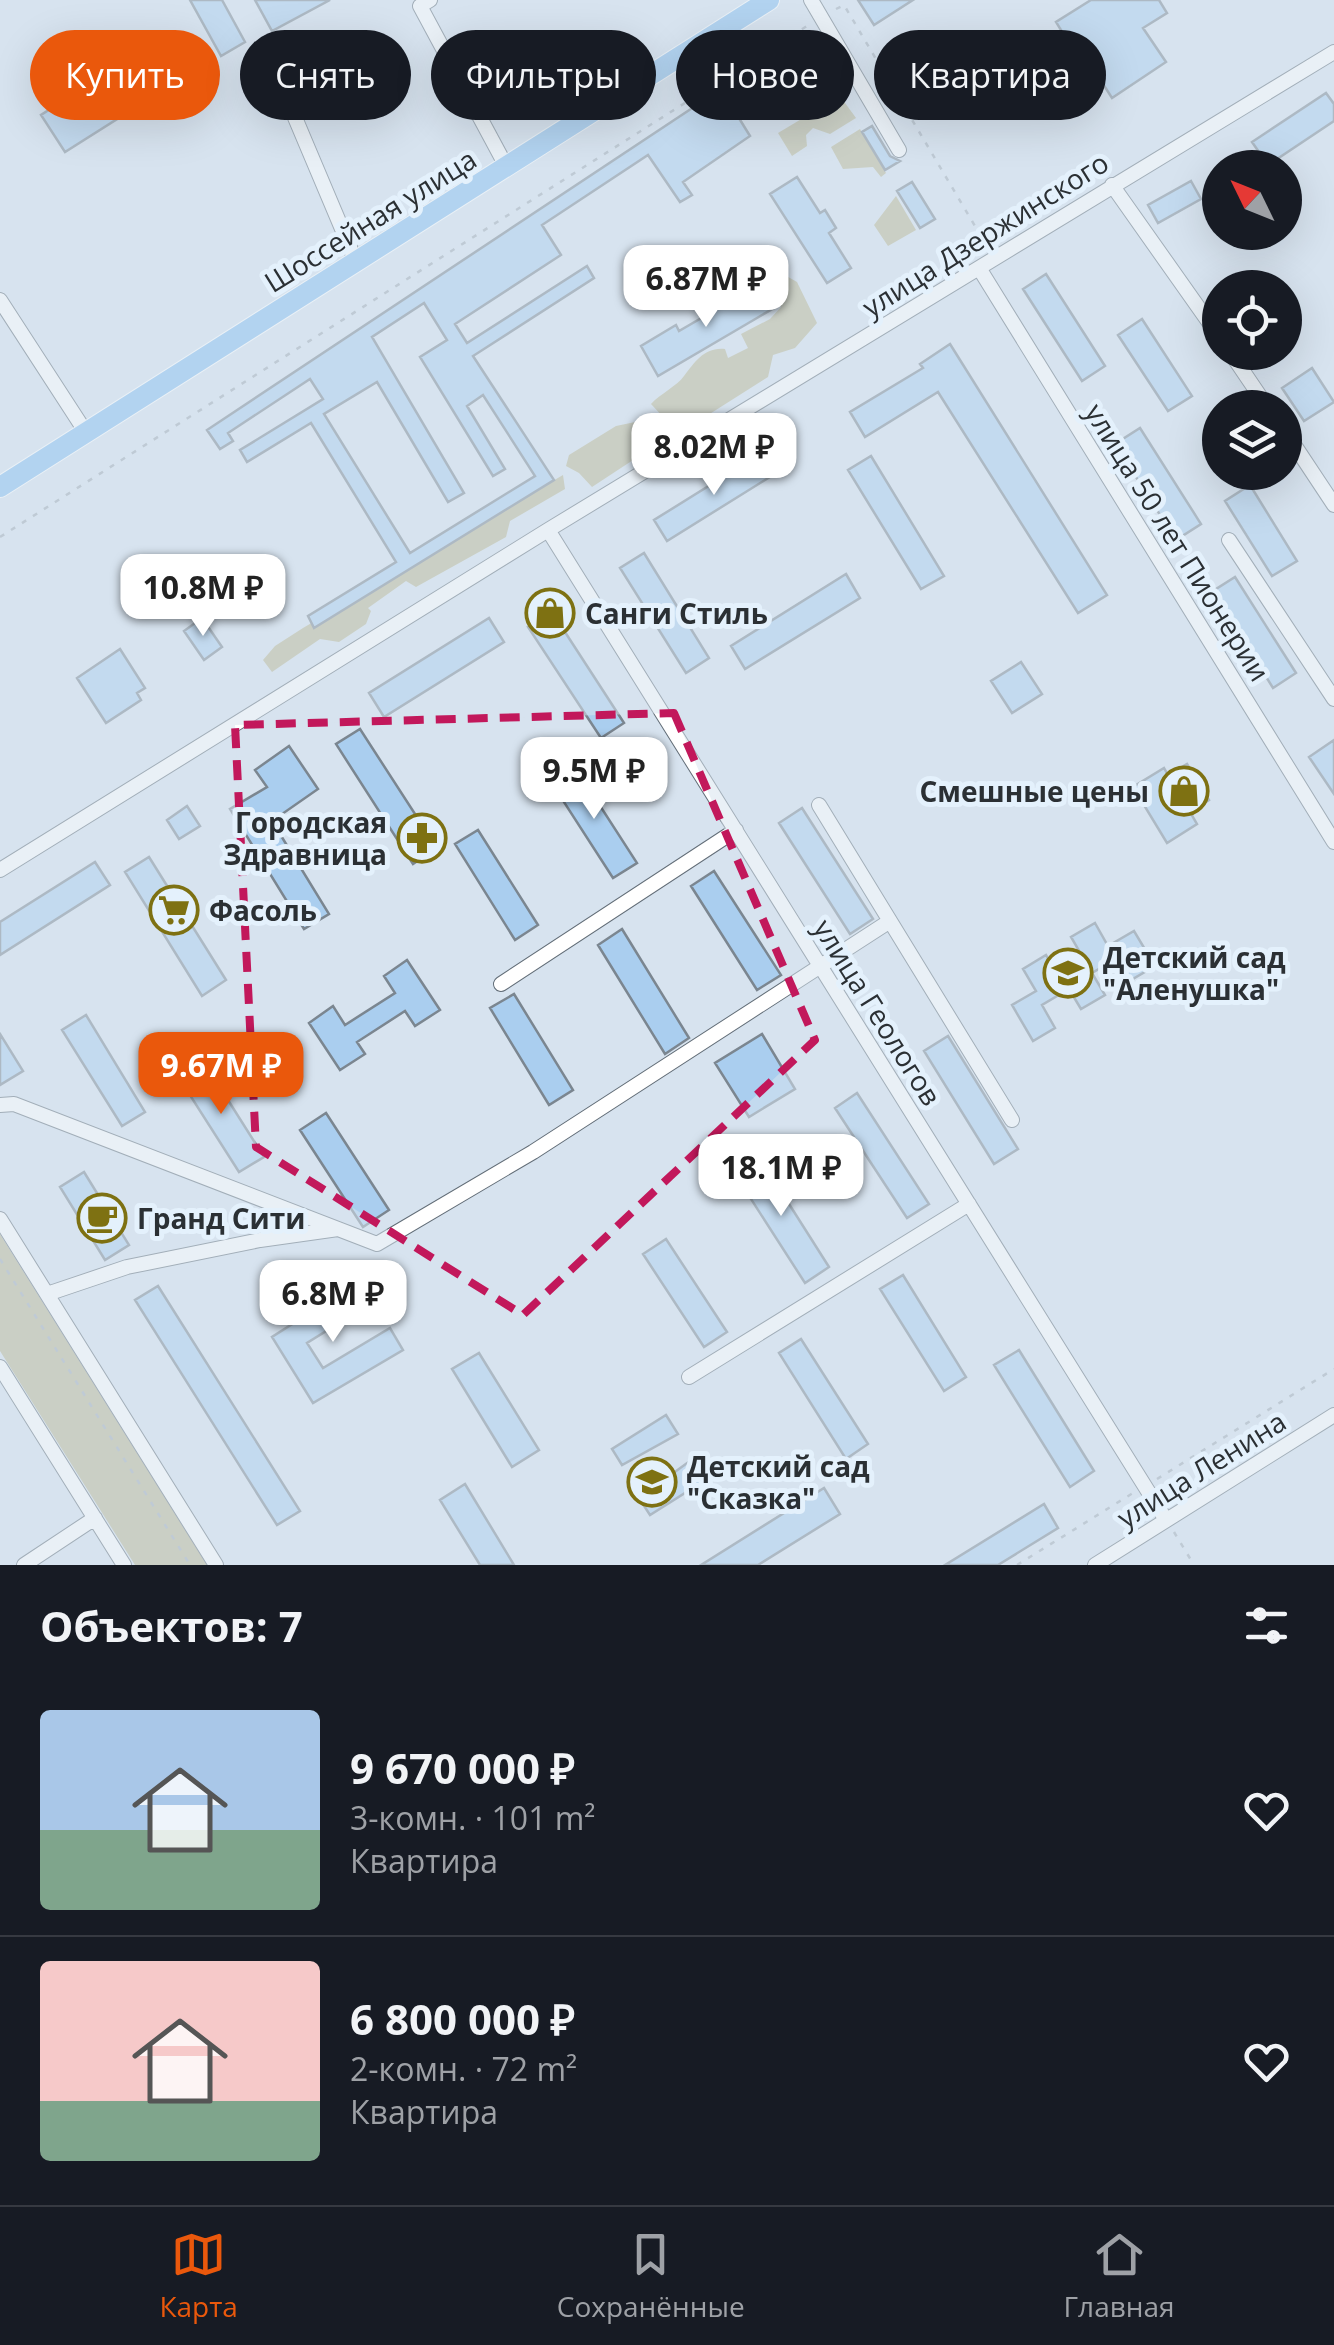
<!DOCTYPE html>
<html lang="ru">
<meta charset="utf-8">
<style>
:root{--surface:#171b24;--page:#242831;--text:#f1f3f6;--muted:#9ea1a6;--line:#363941;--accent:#ea580c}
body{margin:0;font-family:"Open Sans",sans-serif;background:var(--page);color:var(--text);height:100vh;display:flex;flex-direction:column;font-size:38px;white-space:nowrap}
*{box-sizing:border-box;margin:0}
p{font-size:32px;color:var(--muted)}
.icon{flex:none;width:55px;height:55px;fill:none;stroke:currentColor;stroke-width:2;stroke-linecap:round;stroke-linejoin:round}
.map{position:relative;height:1565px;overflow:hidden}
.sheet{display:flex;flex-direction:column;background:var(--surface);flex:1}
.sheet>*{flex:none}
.hud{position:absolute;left:30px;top:30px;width:1275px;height:90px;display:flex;gap:20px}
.needle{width:65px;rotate:313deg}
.controls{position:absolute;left:1202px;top:150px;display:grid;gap:20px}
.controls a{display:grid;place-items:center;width:100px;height:100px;border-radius:50%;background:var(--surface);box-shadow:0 10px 40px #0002;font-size:50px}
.price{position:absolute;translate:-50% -85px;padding:0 22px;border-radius:20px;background:#fff;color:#222;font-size:32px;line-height:65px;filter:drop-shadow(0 2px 5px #0008)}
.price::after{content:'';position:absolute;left:50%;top:60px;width:30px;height:22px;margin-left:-15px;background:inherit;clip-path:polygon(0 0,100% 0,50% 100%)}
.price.active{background:var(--accent);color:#fff}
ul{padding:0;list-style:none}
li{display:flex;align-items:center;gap:30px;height:250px;padding:0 40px}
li+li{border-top:2px solid var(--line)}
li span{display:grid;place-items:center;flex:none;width:280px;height:200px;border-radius:10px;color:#555}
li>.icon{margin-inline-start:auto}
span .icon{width:120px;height:120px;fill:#fffc;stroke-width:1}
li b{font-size:42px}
h2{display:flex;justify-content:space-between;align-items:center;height:120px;padding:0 40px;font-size:42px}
.chip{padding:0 35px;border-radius:45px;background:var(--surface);box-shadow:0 10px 40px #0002;font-size:35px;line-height:90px}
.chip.active{background:var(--accent);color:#fff}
.tabs{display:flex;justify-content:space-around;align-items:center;height:140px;border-top:2px solid var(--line);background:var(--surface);font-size:28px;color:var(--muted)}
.tabs a{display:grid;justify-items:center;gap:5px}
.tabs .active{color:var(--accent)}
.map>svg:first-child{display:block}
.green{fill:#bbb692}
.building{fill:#aaceef;stroke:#7b8690;stroke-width:2.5;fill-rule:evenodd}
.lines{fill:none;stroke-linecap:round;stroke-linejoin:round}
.minor-casing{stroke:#636e78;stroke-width:16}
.highway-casing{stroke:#fff;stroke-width:22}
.path{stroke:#a2acb6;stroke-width:2.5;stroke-dasharray:5 8;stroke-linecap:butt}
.minor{stroke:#fff;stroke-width:14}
.highway{stroke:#86bff2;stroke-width:20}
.marked{fill:none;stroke:#c2185b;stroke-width:8;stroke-dasharray:20 12;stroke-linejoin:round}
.labels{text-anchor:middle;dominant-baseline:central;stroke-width:10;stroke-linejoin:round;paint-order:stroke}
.street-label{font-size:28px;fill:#2b3034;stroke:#e4f1fc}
.poi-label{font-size:28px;font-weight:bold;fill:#2b3034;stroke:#e4f1fc;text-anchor:start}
</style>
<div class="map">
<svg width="1334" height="1565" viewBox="0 0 1334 1565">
<rect width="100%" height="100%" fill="#d7e3ef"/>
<path class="green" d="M840,96L856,118L830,134L813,128L806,135L807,146L792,156L778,133Z
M860,129L886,173L881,177L873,167L843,169L831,147Z
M896,196L916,230L888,246L874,225Z
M776,270L797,282L817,323L795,348L773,355L768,377L686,429L664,418L651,404C660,394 677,386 684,376C695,362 704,347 725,349L728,358L748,348L741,334L770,319L781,307Z
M640,421L654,422L662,431V441L592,487L579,473L566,466L569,455L616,426Z
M563,475L565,489L510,521L506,537L416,587L406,581L368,608L371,611L366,624L339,642L320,639L272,672L263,660L275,646L303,628Z
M0,1234L207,1565H135L0,1351Z"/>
<path class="building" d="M190,0H222L245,42L221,56Z
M255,0H330L272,31Z
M858,0H913L874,25Z
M1091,0H1159L1167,13L1143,28L1166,62L1112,98L1089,62L1083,66L1056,22Z
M106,85L125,114L65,152L41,115L85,87L90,95Z
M721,89L750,136L683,182L692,195L680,202L648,155L542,225L561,255L455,324L467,343L587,266L594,278L473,356L554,480L314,628L308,616L396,562L311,423L247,462L240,450L323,399L310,379L228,433L233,441L220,449L207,430ZM424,303L447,340L420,357L493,476L505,469L467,406L483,395L535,476L410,553L324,414L377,382L448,502L464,493L372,337Z
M1326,93L1334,104V121L1268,165L1252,142Z
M872,126L890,156L900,161L885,170L862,132Z
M797,177L820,213L825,210L836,228L829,233L851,268L827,283L770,194Z
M1191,181L1201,199L1158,223L1148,205Z
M912,182L935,219L920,228L897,191Z
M1046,274L1105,366L1082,381L1023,289Z
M760,284L774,308L658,376L641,346L676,325L679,331Z
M1142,319L1192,396L1168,411L1118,335Z
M950,344L1107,595L1078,613L938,392L865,437L850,412L923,368L920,364Z
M1312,368L1334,402L1304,421L1282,388Z
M1140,428L1201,524L1176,540L1115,444Z
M760,454L773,475L667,541L654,520Z
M871,456L944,576L921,589L848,470Z
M1250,485L1297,561L1272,576L1225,501Z
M644,553L709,658L686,673L620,568Z
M846,574L860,598L745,669L731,646Z
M1235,577L1296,673L1273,688L1213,591Z
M552,612L624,723L601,738L528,627Z
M202,618L222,647L204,660L184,631Z
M489,618L504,642L384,717L369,693Z
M120,649L145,688L137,693L141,700L106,723L77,678Z
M1021,662L1042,694L1012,713L991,681Z
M360,729L437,848L413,864L336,744Z
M1334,740V794L1309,757Z
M289,746L318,789L272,821L329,914L304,929L230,809L267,787L255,770Z
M1187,764L1209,800L1190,812L1197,824L1167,843L1133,787L1164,768L1168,775Z
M575,767L637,863L613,878L551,782Z
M187,806L200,826L179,839L167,820Z
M802,808L873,919L850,934L779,823Z
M478,830L538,925L515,940L455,844Z
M149,857L226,980L202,996L125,872Z
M95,862L110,885L0,955V922Z
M714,871L781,975L757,990L691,886Z
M1095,923L1108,946L1134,931L1155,966L1131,980L1118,958L1092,973L1105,995L1081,1009L1069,989L1042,1005L1055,1028L1033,1041L1012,1005L1036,991L1023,969L1046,955L1058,976L1085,961L1071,937Z
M622,929L689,1038L665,1054L598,945Z
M407,960L440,1010L415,1026L405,1011L357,1042L365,1054L340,1070L309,1023L333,1006L345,1025L395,993L384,976Z
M514,994L573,1090L549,1105L490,1008Z
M86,1015L145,1112L122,1126L62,1030Z
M0,1034L23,1071L0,1085Z
M762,1034L795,1089L749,1117L715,1063Z
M948,1036L1018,1149L994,1164L924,1051Z
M204,1062L264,1157L239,1172L179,1078Z
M857,1093L929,1204L907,1218L835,1108Z
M326,1113L389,1210L363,1227L300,1130Z
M758,1155L829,1267L805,1283L733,1171Z
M84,1172L129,1245L105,1260L60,1187Z
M666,1239L727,1332L704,1347L643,1254Z
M903,1275L966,1377L944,1391L880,1289Z
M360,1281L373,1302L307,1343L323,1368L390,1328L403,1350L313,1403L272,1337Z
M158,1286L300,1511L277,1525L135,1300Z
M801,1339L868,1444L846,1459L779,1353Z
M1019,1350L1094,1471L1070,1487L994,1365Z
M479,1353L539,1450L512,1467L452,1369Z
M666,1415L678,1434L622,1465L612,1449Z
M694,1458L707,1479L650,1515L639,1498Z
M465,1484L514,1565H480L440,1500Z
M824,1488L840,1514L758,1565H701Z
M1044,1504L1058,1528L998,1565H945Z"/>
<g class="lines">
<g class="minor-casing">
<path id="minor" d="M430,0L420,6L506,166
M811,0L899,150
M288,101L356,262
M1112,185L1220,338
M979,268L1334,842
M0,300L85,431
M1230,352L1268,408
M1285,431L1334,505
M548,530L1166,1520
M1229,540L1334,699
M819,805L890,921
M0,870L548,530L1334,52
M501,984L736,830
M0,1105L14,1104L377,1244L533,1152L890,921L1012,1120
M0,1219L216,1565
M47,1294L127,1267L260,1240L338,1229
M0,1367L124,1565
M689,1377L969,1204
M24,1565L95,1518
M1095,1565L1334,1415"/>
</g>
<g class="highway-casing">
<path id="highway" d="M0,487L769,0"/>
</g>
<path class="path" d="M836,9L844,5L988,248
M754,31L767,51L807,26
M0,537L767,51
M0,1259L190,1565
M1157,1479L1334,1369
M1174,1532L1194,1565
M1017,1565L1133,1493"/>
<use href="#minor" class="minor"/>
<use href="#highway" class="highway"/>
</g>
<path d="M0 0H1334V1565H0ZM674,713L815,1040L523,1315L256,1147L235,725Z" fill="#d7e3ef" fill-opacity=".55" fill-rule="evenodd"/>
<path class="marked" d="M674,713L815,1040L523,1315L256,1147L235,725Z"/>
<defs>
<g id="shop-ring" transform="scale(2.5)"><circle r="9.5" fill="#e4f1fc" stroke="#7e7112" stroke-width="1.5"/><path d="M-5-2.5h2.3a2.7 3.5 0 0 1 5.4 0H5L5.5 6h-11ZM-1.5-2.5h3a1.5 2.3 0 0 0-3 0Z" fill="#7e7112"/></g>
<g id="pharmacy-ring" transform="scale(2.5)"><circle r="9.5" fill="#e4f1fc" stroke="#7e7112" stroke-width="1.5"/><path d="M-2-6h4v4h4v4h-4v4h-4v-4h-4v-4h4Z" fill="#7e7112"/></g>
<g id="supermarket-ring" transform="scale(2.5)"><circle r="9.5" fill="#e4f1fc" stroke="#7e7112" stroke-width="1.5"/><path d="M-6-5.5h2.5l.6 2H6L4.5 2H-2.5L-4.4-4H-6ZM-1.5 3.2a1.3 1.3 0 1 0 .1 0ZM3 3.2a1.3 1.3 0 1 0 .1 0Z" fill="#7e7112"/></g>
<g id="school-ring" transform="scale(2.5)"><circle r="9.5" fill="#e4f1fc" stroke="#7e7112" stroke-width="1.5"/><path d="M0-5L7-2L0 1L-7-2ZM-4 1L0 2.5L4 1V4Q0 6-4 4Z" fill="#7e7112"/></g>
<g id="cafe-ring" transform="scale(2.5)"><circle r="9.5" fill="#e4f1fc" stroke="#7e7112" stroke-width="1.5"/><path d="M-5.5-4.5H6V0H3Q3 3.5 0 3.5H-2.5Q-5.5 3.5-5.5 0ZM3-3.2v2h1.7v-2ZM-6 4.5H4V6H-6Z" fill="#7e7112"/></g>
</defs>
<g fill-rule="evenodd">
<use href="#shop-ring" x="550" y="613"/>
<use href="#shop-ring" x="1184" y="791"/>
<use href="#pharmacy-ring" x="422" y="838"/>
<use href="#supermarket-ring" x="174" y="910"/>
<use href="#school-ring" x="1068" y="973"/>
<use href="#cafe-ring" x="102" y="1218"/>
<use href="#school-ring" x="652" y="1482"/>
</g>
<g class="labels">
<g class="street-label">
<text transform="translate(370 220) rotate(-32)">Шоссейная улица</text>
<text transform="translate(985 234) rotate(-32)">улица Дзержинского</text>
<text transform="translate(1178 542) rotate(58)">улица 50 лет Пионерии</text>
<text transform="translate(878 1012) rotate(58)">улица Геологов</text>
<text transform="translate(1201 1469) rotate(-32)">улица Ленина</text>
</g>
<g class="poi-label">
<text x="585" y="613">Санги Стиль</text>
<text x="1149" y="791" text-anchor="end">Смешные цены</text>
<text x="387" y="822" text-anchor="end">Городская<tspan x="387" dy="32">Здравница</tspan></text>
<text x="209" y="910">Фасоль</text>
<text x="1103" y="957">Детский сад<tspan x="1103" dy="32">"Аленушка"</tspan></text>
<text x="137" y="1218">Гранд Сити</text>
<text x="687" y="1466">Детский сад<tspan x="687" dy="32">"Сказка"</tspan></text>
</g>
</g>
</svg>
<div class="controls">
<a><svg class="needle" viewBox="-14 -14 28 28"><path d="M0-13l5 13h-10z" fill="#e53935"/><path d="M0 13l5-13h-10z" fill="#9ea1a6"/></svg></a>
<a><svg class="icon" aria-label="locate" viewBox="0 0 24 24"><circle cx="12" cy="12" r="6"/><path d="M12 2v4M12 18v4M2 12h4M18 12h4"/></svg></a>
<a><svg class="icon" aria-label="layers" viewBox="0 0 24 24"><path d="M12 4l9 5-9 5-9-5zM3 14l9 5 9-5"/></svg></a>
</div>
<b class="price" style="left:706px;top:330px">6.87M ₽</b>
<b class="price" style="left:714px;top:498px">8.02M ₽</b>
<b class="price" style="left:203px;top:639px">10.8M ₽</b>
<b class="price" style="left:594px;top:822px">9.5M ₽</b>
<b class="price active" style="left:221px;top:1117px">9.67M ₽</b>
<b class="price" style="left:781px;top:1219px">18.1M ₽</b>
<b class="price" style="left:333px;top:1345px">6.8M ₽</b>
<div class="hud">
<a class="chip active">Купить</a>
<a class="chip">Снять</a>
<a class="chip">Фильтры</a>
<a class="chip">Новое</a>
<a class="chip">Квартира</a>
</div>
</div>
<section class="sheet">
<h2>Объектов: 7<svg class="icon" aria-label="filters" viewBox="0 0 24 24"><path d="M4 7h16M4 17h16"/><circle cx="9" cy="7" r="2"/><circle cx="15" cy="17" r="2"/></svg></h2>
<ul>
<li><span style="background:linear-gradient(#a9c7e8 60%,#7fa58c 0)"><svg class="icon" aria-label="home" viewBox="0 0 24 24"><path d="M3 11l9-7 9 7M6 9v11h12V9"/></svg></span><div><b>9 670 000 ₽</b><p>3-комн. · 101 m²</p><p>Квартира</p></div><svg class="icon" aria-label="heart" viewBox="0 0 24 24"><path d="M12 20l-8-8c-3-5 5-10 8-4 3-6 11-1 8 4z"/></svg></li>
<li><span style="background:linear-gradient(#f6c9c9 70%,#7fa58c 0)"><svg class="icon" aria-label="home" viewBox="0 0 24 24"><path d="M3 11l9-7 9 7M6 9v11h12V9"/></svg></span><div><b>6 800 000 ₽</b><p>2-комн. · 72 m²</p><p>Квартира</p></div><svg class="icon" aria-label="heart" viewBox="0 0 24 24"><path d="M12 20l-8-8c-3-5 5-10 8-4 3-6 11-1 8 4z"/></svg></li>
</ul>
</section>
<nav class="tabs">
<a class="active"><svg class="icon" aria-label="map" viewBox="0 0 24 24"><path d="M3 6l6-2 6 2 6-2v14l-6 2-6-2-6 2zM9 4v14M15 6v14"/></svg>Карта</a>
<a><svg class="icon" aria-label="saved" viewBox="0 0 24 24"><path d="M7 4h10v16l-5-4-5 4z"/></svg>Сохранённые</a>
<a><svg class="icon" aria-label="home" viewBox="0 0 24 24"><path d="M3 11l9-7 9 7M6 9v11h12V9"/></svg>Главная</a>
</nav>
